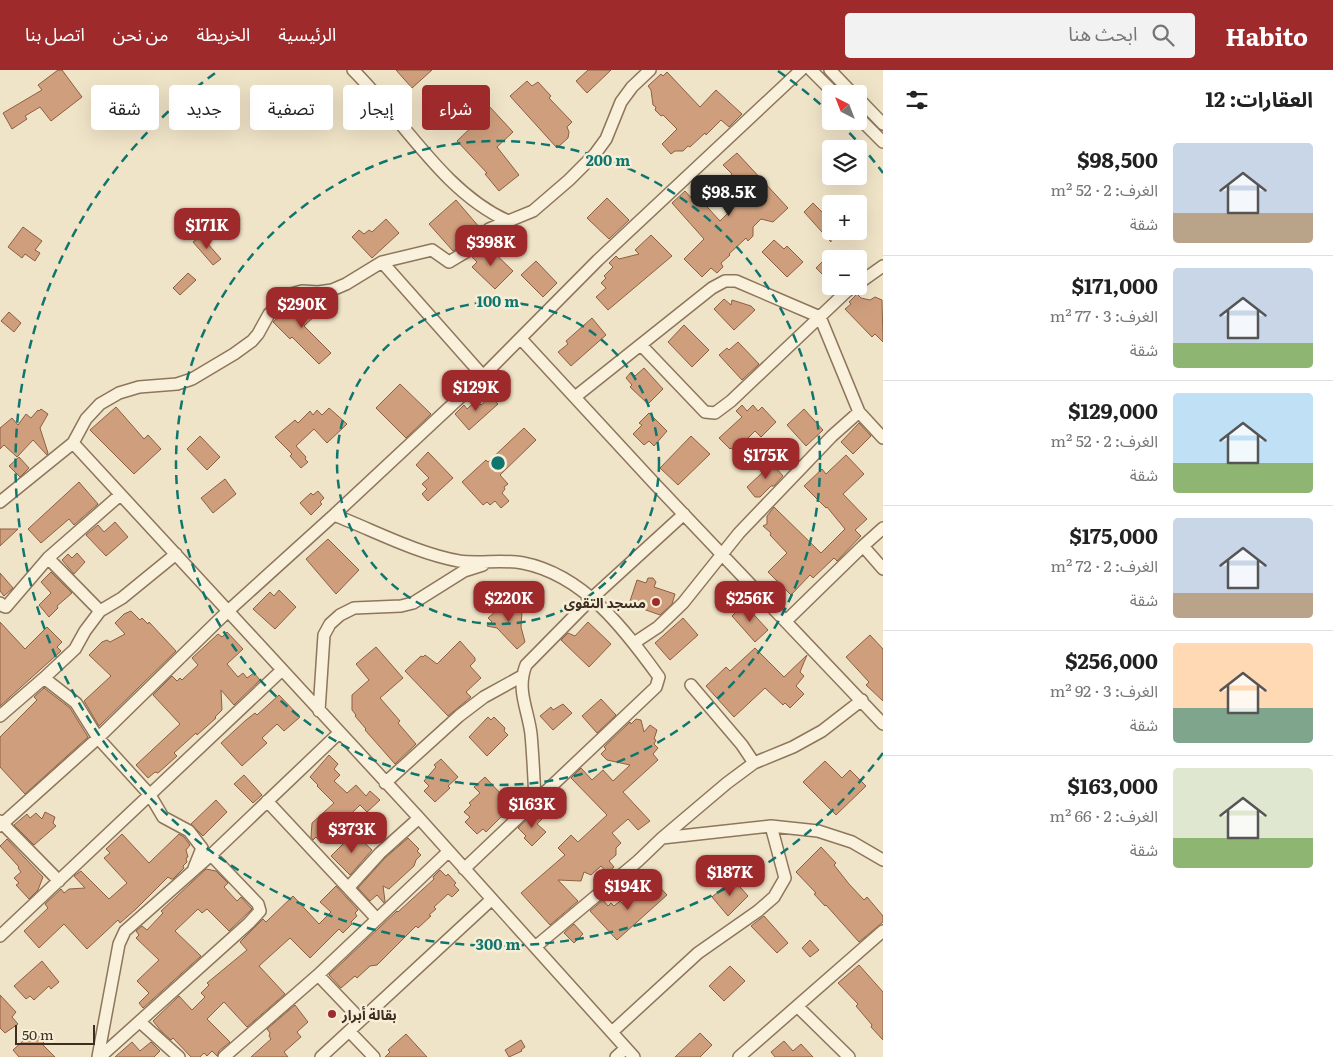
<!DOCTYPE html>
<html lang="ar">
<meta charset="utf-8">
<style>
:root{--surface:#fff;--page:#f2f2f2;--text:#222;--muted:#767676;--line:#e0e0e0;--accent:#9e2a2b}
body{margin:0;font-family:Literata,"Noto Sans Arabic",serif;background:var(--page);color:var(--text);direction:rtl;height:100vh;display:flex;flex-direction:column;font-size:19px;white-space:nowrap}
*{box-sizing:border-box;margin:0}
p{font-size:16px;color:var(--muted)}
.icon{flex:none;width:28px;height:28px;fill:none;stroke:currentColor;stroke-width:2;stroke-linecap:round;stroke-linejoin:round}
.map{position:relative;flex:1;overflow:hidden;direction:ltr}
.sheet{display:flex;flex-direction:column;background:var(--surface);width:450px}
.sheet>*{flex:none}
.top-card{position:absolute;left:15px;top:15px;width:475px;height:45px;direction:rtl;display:flex;gap:10px}
.needle{width:32px;rotate:318deg}
.buttons{position:absolute;left:822px;top:15px;display:grid;gap:10px}
.buttons a{display:grid;place-items:center;width:45px;height:45px;border-radius:5px;background:var(--surface);box-shadow:0 5px 20px #0002;font-size:25px}
.scale{position:absolute;left:15px;bottom:12px;width:80px;box-sizing:border-box;padding-left:5px;border:2px solid #3d2e20;border-top:0;font-size:14px;line-height:18px;white-space:nowrap;color:#3d2e20;-webkit-text-stroke:4px #f7eed8;paint-order:stroke}
.price{position:absolute;translate:-50% -42px;padding:0 11px;border-radius:10px;background:var(--accent);color:#fff;font-size:16px;line-height:32px;filter:drop-shadow(0 1px 2px #0008)}
.price::after{content:'';position:absolute;left:50%;top:30px;width:15px;height:11px;margin-left:-8px;background:inherit;clip-path:polygon(0 0,100% 0,50% 100%)}
.price.current{background:#222;color:#fff}
ul{padding:0;list-style:none}
li{display:flex;align-items:center;gap:15px;height:125px;padding:0 20px}
li+li{border-top:1px solid var(--line)}
li span{display:grid;place-items:center;flex:none;width:140px;height:100px;border-radius:5px;color:#555}
li>.icon{margin-inline-start:auto}
span .icon{width:60px;height:60px;fill:#fffc;stroke-width:1}
li b{font-size:21px}
h2{display:flex;justify-content:space-between;align-items:center;height:60px;padding:0 20px;font-size:21px}
.pill{padding:0 18px;border-radius:5px;background:var(--surface);box-shadow:0 5px 20px #0002;font-size:18px;line-height:45px}
.pill.current{background:var(--accent);color:#fff}
header{display:flex;align-items:center;gap:30px;box-sizing:border-box;height:70px;padding:0 25px;background:var(--accent);color:#fff}
header strong{font-size:24px}
nav{display:flex;gap:28px;margin-inline-start:auto;font-size:18px}
.search{width:350px;height:45px;background:var(--page);display:flex;align-items:center;gap:12px;box-sizing:border-box;padding:0 18px;border-radius:5px;color:var(--muted);font-size:19px}
main{display:flex;flex:1;min-height:0}
.map>svg:first-child{display:block}
.building{fill:#cf9f7d;stroke:#8d5f41}
.lines{fill:none;stroke-linecap:round;stroke-linejoin:round}
.minor-casing{stroke:#8d765c;stroke-width:14}
.minor{stroke:#faf1dc;stroke-width:11}
.ring{fill:none;stroke:#0f766e;stroke-width:2.5;stroke-dasharray:9 6}
.poi-dot{fill:#9e2a2b;stroke:#f7eed8;stroke-width:2}
.labels{text-anchor:middle;dominant-baseline:central;stroke-width:5;stroke-linejoin:round;paint-order:stroke}
.poi-label{font-size:14px;font-weight:bold;fill:#3d2e20;stroke:#f7eed8;text-anchor:end}
.centre{fill:#0f766e;stroke:#f7eed8;stroke-width:2.5}
.ring-label{font-size:15px;text-anchor:middle;font-weight:bold;fill:#0f766e;stroke:#f7eed8;stroke-width:5;stroke-linejoin:round;paint-order:stroke}
</style>
<header>
<strong>Habito</strong>
<div class="search"><svg class="icon" aria-label="search" viewBox="0 0 24 24"><circle cx="10" cy="10" r="6"/><path d="M15 15l6 6"/></svg>ابحث هنا</div>
<nav><a>الرئيسية</a><a>الخريطة</a><a>من نحن</a><a>اتصل بنا</a></nav>
</header>
<main>
<section class="sheet">
<h2>العقارات: 12<svg class="icon" aria-label="filters" viewBox="0 0 24 24"><path d="M4 7h16M4 17h16"/><circle cx="9" cy="7" r="2"/><circle cx="15" cy="17" r="2"/></svg></h2>
<ul>
<li><span style="background:linear-gradient(#c9d6e8 70%,#b9a48a 0)"><svg class="icon" aria-label="home" viewBox="0 0 24 24"><path d="M3 11l9-7 9 7M6 9v11h12V9"/></svg></span><div><b>$98,500</b><p>الغرف: 2 · 52 m²</p><p>شقة</p></div></li>
<li><span style="background:linear-gradient(#c9d6e8 75%,#8fb573 0)"><svg class="icon" aria-label="home" viewBox="0 0 24 24"><path d="M3 11l9-7 9 7M6 9v11h12V9"/></svg></span><div><b>$171,000</b><p>الغرف: 3 · 77 m²</p><p>شقة</p></div></li>
<li><span style="background:linear-gradient(#bfe0f5 70%,#8fb573 0)"><svg class="icon" aria-label="home" viewBox="0 0 24 24"><path d="M3 11l9-7 9 7M6 9v11h12V9"/></svg></span><div><b>$129,000</b><p>الغرف: 2 · 52 m²</p><p>شقة</p></div></li>
<li><span style="background:linear-gradient(#c9d6e8 75%,#b9a48a 0)"><svg class="icon" aria-label="home" viewBox="0 0 24 24"><path d="M3 11l9-7 9 7M6 9v11h12V9"/></svg></span><div><b>$175,000</b><p>الغرف: 2 · 72 m²</p><p>شقة</p></div></li>
<li><span style="background:linear-gradient(#ffd9b3 65%,#7fa58c 0)"><svg class="icon" aria-label="home" viewBox="0 0 24 24"><path d="M3 11l9-7 9 7M6 9v11h12V9"/></svg></span><div><b>$256,000</b><p>الغرف: 3 · 92 m²</p><p>شقة</p></div></li>
<li><span style="background:linear-gradient(#dfe7d0 70%,#8fb573 0)"><svg class="icon" aria-label="home" viewBox="0 0 24 24"><path d="M3 11l9-7 9 7M6 9v11h12V9"/></svg></span><div><b>$163,000</b><p>الغرف: 2 · 66 m²</p><p>شقة</p></div></li>
</ul>
</section>
<div class="map">
<svg width="883" height="987" viewBox="0 0 883 987">
<rect width="100%" height="100%" fill="#f0e4c8"/>
<path class="building" d="M58,0H62L82,27L51,51L40,37L25,46L27,49L12,59L3,43L42,20L38,15Z
M396,0H432L412,18Z
M588,0H611L587,23L576,11Z
M667,2L700,37L716,20L742,44L729,57L721,50L706,65L705,63L690,77L688,76L683,81H675L671,84L662,74L677,59L663,45L661,46L655,40L656,37L653,35L651,20L648,16L661,4L663,6Z
M527,11L532,16L538,12L551,26L549,28L572,52L567,57L569,62L568,68L557,78L510,26Z
M488,35L513,62L497,77L519,105L499,121L485,104L487,103L457,71L480,49L477,46Z
M737,83L788,138L773,152L761,149L753,157V166L748,171L746,168L729,184L730,185L721,193L723,197L717,203L711,198L702,207L684,189L704,169L672,133L685,121L694,131L698,127L720,151L744,127L727,109L732,104L723,95Z
M607,128L629,150L609,169L587,148Z
M456,130L480,158L464,174L453,181L429,154Z
M813,133L822,142L831,134V172L804,142Z
M386,149L399,163L372,188L352,167L359,160L364,164L369,160L372,162Z
M23,157L42,171L35,180L40,183L35,191L25,184L22,188L8,177Z
M651,165L672,186L608,240L596,227L606,218L601,213L606,208L604,206L613,197L609,193L616,186L619,189L639,184L635,180Z
M201,166L221,189L213,195L193,172Z
M774,170L784,179L787,176L803,192L787,207L762,182Z
M485,174L513,201L495,219L472,197L477,192L472,187Z
M831,183V213L816,198Z
M536,191L557,213L543,227L521,205Z
M188,203L196,210L180,225L173,218Z
M857,224L861,228L870,230L875,227L882,230L883,272L875,264L872,267L845,239L851,234L849,232Z
M304,229L318,243L304,256L331,283L319,294L292,267L290,269L273,252L295,231Z
M724,229L731,235L732,230L751,236L755,240L734,260L714,239Z
M9,242L21,253L14,262L1,251Z
M592,248L606,265L571,296L558,282L568,274L566,271Z
M684,255L709,280L692,297L668,272Z
M738,272L759,294L742,310L719,285L727,278L729,280Z
M644,298L663,319L648,334L630,317L632,315L626,308L631,302L635,306Z
M400,314L431,344L406,368L376,338Z
M491,326L498,334L469,360L455,344L464,335L467,339L477,330L481,335Z
M742,335L747,341L753,335L758,341L762,337L776,352L761,367L755,361L735,381L731,378L730,379L719,368L742,347L736,341Z
M116,337L144,369L148,365L161,379L134,404L90,360Z
M329,338L347,354L327,373L314,359L296,376L306,387L305,389L308,392L301,398L290,386L292,384L275,367L295,350L298,353L310,341L313,345L317,340L322,345Z
M41,339L48,344L40,358L48,383L47,385L33,370L17,387L4,375L0,379V358L12,348L18,355L26,344L31,348L38,340L39,341Z
M804,339L823,360L806,376L787,355Z
M649,343L667,361L654,376L649,371L644,375L633,364L642,355L639,353Z
M859,353L871,366L853,384L841,372Z
M524,358L536,370L500,405L508,414L504,417L505,419L502,423L509,431L501,438L495,431L490,435L487,432L483,435L462,412L486,390L488,392Z
M200,366L220,387L207,400L187,379Z
M691,366L710,384L678,415L660,398Z
M428,382L453,408L428,431L422,424L427,419L422,414L429,408L416,395Z
M846,385L864,404L843,424L867,449L855,460L861,466L837,491L834,488L813,508L810,505L791,525L768,502L787,483L770,465L771,463L763,456L767,454V446L774,437L821,483L845,459L827,437L826,438L804,416L822,399L826,404Z
M19,387L29,398L20,407L9,396Z
M779,387L776,398L783,406L774,416H771L760,427H755L747,417Z
M225,409L236,424L213,443L201,428Z
M79,412L98,434L74,455L69,449L41,473L28,459Z
M318,421L324,428L320,432L322,434L311,445L300,433L311,423L313,425Z
M115,452L128,467L106,486L86,465L98,455L104,462Z
M0,459H18L0,476Z
M328,469L359,500L336,524L306,489Z
M77,483L85,492L74,504L62,490L68,484L72,488Z
M51,502L72,523L57,536L58,538L49,547L39,535L51,523L41,512Z
M0,503L13,518L4,526L0,521Z
M648,508H653L656,512L654,517L675,524L672,534L660,545L629,534L637,510L646,513Z
M279,520L296,537L275,559L253,539L270,522L274,526Z
M511,528L522,541L521,557L525,572L517,579L497,558L487,556L492,552L488,548Z
M744,534L768,560L755,572L732,546Z
M131,541L140,550L142,548L148,554L149,552L176,581L99,656L84,631L111,606L89,585L102,572L107,570L110,572L125,564L115,553L124,544Z
M683,548L698,565L670,590L655,573Z
M0,552L25,579L47,557L62,572L57,577L61,581L0,636Z
M588,552L611,574L589,597L561,570L568,563L575,566Z
M227,562L243,579L227,594L238,607L243,603L247,608L254,603L260,610L234,635L221,620L222,640L215,647L216,648L197,665L196,663L174,683L177,686L158,703L155,702L148,708L136,695L180,654L153,625L172,606L177,611L180,608L182,610L198,595L192,588L218,564L222,567Z
M870,565L883,579V631L866,615L869,612L846,587Z
M460,571L475,588V591L470,596L481,608L466,622L471,627L448,646L405,601L421,586L423,587L425,585L437,594Z
M376,577L403,608L380,628L400,651L398,653L416,674L395,694L365,660L366,659L355,646L356,645L352,640V625L369,610L356,594Z
M755,578L784,607L807,585L800,602L804,606L796,616L804,624L790,638L785,633L783,635L765,618L734,647L706,616L726,597L730,601Z
M44,618L70,638L88,667L25,724L0,697V667L37,630L34,627Z
M279,625L300,647L284,661L277,654L262,668L267,673L242,696L221,673L246,650L255,643L257,645Z
M601,629L616,645L597,663L582,646Z
M563,634L572,643L553,660L540,646L551,637L553,640Z
M488,647L491,650L494,647L505,658L504,661L508,665L487,686L469,667Z
M636,649L641,650L644,662L650,655L657,660L654,669L656,670L654,674L658,678L653,684L658,690L623,722L650,751L638,760L628,749L612,763L621,773L616,778V785L609,791L614,797L607,803L601,796L591,805L584,802L581,811L558,810L578,831L550,855L521,823L565,785L558,778L571,765L578,772L607,745L571,708L581,698L592,710L603,700L613,711L630,695L607,690L601,684L606,679L604,677L630,652L631,654Z
M329,685L338,694L334,699L340,705L334,711L347,723L356,715L366,726L370,721L380,730L367,742L360,735L321,773L316,767L313,770L311,767L312,753L334,733L317,716L318,715L310,707Z
M441,689L458,707L448,716L450,718L435,732L424,721L429,716L424,711L436,697L434,695Z
M825,691L842,708L850,700L866,716L836,745L803,712Z
M244,705L262,725L253,733L234,714Z
M485,707L516,740L507,748L501,747L486,762L483,759L477,764L465,752L470,747L464,742L471,735L469,733L480,723L474,717Z
M216,730L227,742L203,766L191,754Z
M45,742L55,747L53,753L56,756L34,775L14,755L27,744L30,748L36,743L42,749Z
M535,742L542,749L537,754L546,762L532,776L524,768L526,766L518,758Z
M354,763L372,780L350,805L331,786Z
M122,764L149,793L179,764L184,767L190,775L186,780L188,787L186,788L187,792L183,796L184,798L173,809H171L168,807L136,839L120,853L118,850L87,879L64,854L39,878L24,861L48,838L45,834L61,819L64,823L69,819L85,818L74,806L81,801L109,829L127,813L104,788L110,783L106,779Z
M408,768L419,779L417,781L421,785L416,790L414,796L389,819L383,816L385,831L384,833L377,825L370,831L358,818L385,788Z
M7,769L43,807L38,820L29,829L16,815L19,813L14,808L21,802L18,798L19,797L0,776Z
M821,777L836,793L834,795L849,814L864,830L867,827L883,846V852L859,872L826,835L825,836L814,824L816,823L796,802Z
M206,799L216,801L228,813L224,817L237,831L241,827L252,839L229,861L207,839L202,843L198,839L175,861L201,886L143,938L139,933L149,923L137,911L159,890L136,868L139,865L136,861L142,856L147,860L163,843L161,841Z
M440,800L446,806L448,804L456,813L454,815L459,820L452,827L448,824L434,837L436,839L429,845L431,846L418,858L416,856L377,895L370,896L357,908L355,906L341,918L329,905L397,841L398,842L434,809L433,807Z
M733,809L748,826L728,846L712,827Z
M654,811L667,825L617,870L590,841L603,830L608,836L611,833L614,836L620,831L626,837Z
M336,816L358,840L355,843L357,846L351,852L352,854L343,863L339,859L310,888L290,868L259,896L285,924L247,957L224,932L207,949L230,972L219,981L217,986L212,981L207,986L204,983L200,987H191L173,968L171,970L162,962L153,951L179,926L192,940L205,927L201,923L209,915L207,913L247,880L240,872L263,849L266,852L293,826L319,854L331,842L320,832Z
M764,846L788,873L777,883L751,856Z
M574,854L583,864L574,873L564,863Z
M810,870L819,880L810,887L802,878Z
M42,891L59,912L51,919L49,916L34,930L30,926L26,929L14,916Z
M859,895L883,922V970L871,957L872,955L856,936L858,934L838,913Z
M730,896L745,911L724,931L709,916Z
M0,925L16,942L12,947L18,954L5,963L0,958Z
M295,935L308,952L297,962L301,967L284,982L288,987H251L271,969L269,966L270,963L267,959Z
M34,961L44,972L42,974L55,987H19L13,980Z
M700,963L712,975L700,987H675Z
M406,964L427,987H385L390,982L388,980Z
M521,970L525,977L521,980L522,981L509,987L505,980Z
M784,971L793,981L801,974L813,987H775L771,982Z
M132,972L140,981L151,972L160,981L154,987H115Z"/>
<g class="lines">
<g class="minor-casing">
<path id="minor" d="M353,0C403,49 444,123 508,151
M811,0L835,24
M830,0L853,24
M859,29L883,54
M859,48L883,72
M382,192L483,306
M859,213L883,196
M521,269L654,413L883,654
M641,275L705,342L715,343L731,331L846,222L854,216
M575,327L712,218L725,211H736L820,247L859,342L883,368
M73,373L419,748L634,987
M0,432L73,373L86,349L100,334L119,323L139,317L177,314L192,309L234,284L252,271L258,264L269,244L291,224L302,221L318,222L332,220L346,214L382,192L432,180L449,192L469,180L489,159L533,141L569,110L595,84L606,69L621,32L632,17L650,0
M334,445C373,460 418,484 459,491C480,494 502,489 523,493C584,505 625,560 659,607L656,617L464,799
M863,476L883,458
M48,488L100,541
M0,533L3,536L6,537L48,488L120,425
M786,551L863,476L883,499
M634,573L658,557L683,533L739,463L832,366L859,342
M44,608L76,633L98,668L150,725L163,747L189,761L202,778L194,798
M319,641L324,565L330,554L340,545L354,538L401,536L413,533L464,501L483,495
M0,646L44,608L75,579L85,561L100,541L122,528L176,484
M754,693L793,677L822,661L862,630
M385,713L459,646L484,627L522,606
M535,730C534,708 533,686 531,664C528,639 516,620 526,595L592,528L684,444
M267,731L377,849
M0,751L59,811
M0,756L98,668L228,541L334,445L483,306L598,190L801,0
M771,756L818,761L852,772L883,790
M349,817L380,783L419,748
M0,866L282,600
M535,877L638,791L662,768L727,713L754,693L742,675L691,615
M318,905L361,950
M798,937L849,987
M140,952L179,987
M349,961L374,987
M612,962L698,883L758,841L774,827L785,808L771,756L662,768
M98,987L119,874L125,861L211,785L339,663
M100,987L249,853L260,841L258,834L211,785
M224,987L318,905L448,782
M321,987L492,829
M616,987L626,978
M739,987L883,861"/>
</g>
<use href="#minor" class="minor"/>
</g>
<g class="ring">
<circle cx="498" cy="393" r="161"/>
<circle cx="498" cy="393" r="322"/>
<path d="M883 683A482 482 0 1 1 218 1M778 1A482 482 0 0 1 830 43M839 52A482 482 0 0 1 883 103"/>
</g>
<g class="poi-dot">
<circle cx="656" cy="532" r="5"/>
<circle cx="332" cy="944" r="5"/>
</g>
<g class="labels">
<g class="poi-label">
<text x="646" y="532">مسجد التقوى</text>
<text x="342" y="944" text-anchor="start">بقالة أبرار</text>
</g>
</g>
<circle cx="498" cy="393" r="8" class="centre"/>
<g class="ring-label">
<text x="608" y="96">200 m</text>
<text x="498" y="237">100 m</text>
<text x="498" y="880">300 m</text>
</g>
</svg>
<div class="buttons">
<a><svg class="needle" viewBox="-14 -14 28 28"><path d="M0-13l5 13h-10z" fill="#e53935"/><path d="M0 13l5-13h-10z" fill="#767676"/></svg></a>
<a><svg class="icon" aria-label="layers" viewBox="0 0 24 24"><path d="M12 4l9 5-9 5-9-5zM3 14l9 5 9-5"/></svg></a>
<a>+</a>
<a>−</a>
</div>
<div class="scale">50 m</div>
<b class="price current" style="left:729px;top:147px">$98.5K</b>
<b class="price" style="left:207px;top:180px">$171K</b>
<b class="price" style="left:491px;top:197px">$398K</b>
<b class="price" style="left:302px;top:259px">$290K</b>
<b class="price" style="left:476px;top:342px">$129K</b>
<b class="price" style="left:766px;top:410px">$175K</b>
<b class="price" style="left:509px;top:553px">$220K</b>
<b class="price" style="left:750px;top:553px">$256K</b>
<b class="price" style="left:532px;top:759px">$163K</b>
<b class="price" style="left:352px;top:784px">$373K</b>
<b class="price" style="left:730px;top:827px">$187K</b>
<b class="price" style="left:628px;top:841px">$194K</b>
<div class="top-card">
<a class="pill current">شراء</a>
<a class="pill">إيجار</a>
<a class="pill">تصفية</a>
<a class="pill">جديد</a>
<a class="pill">شقة</a>
</div>
</div>
</main>
